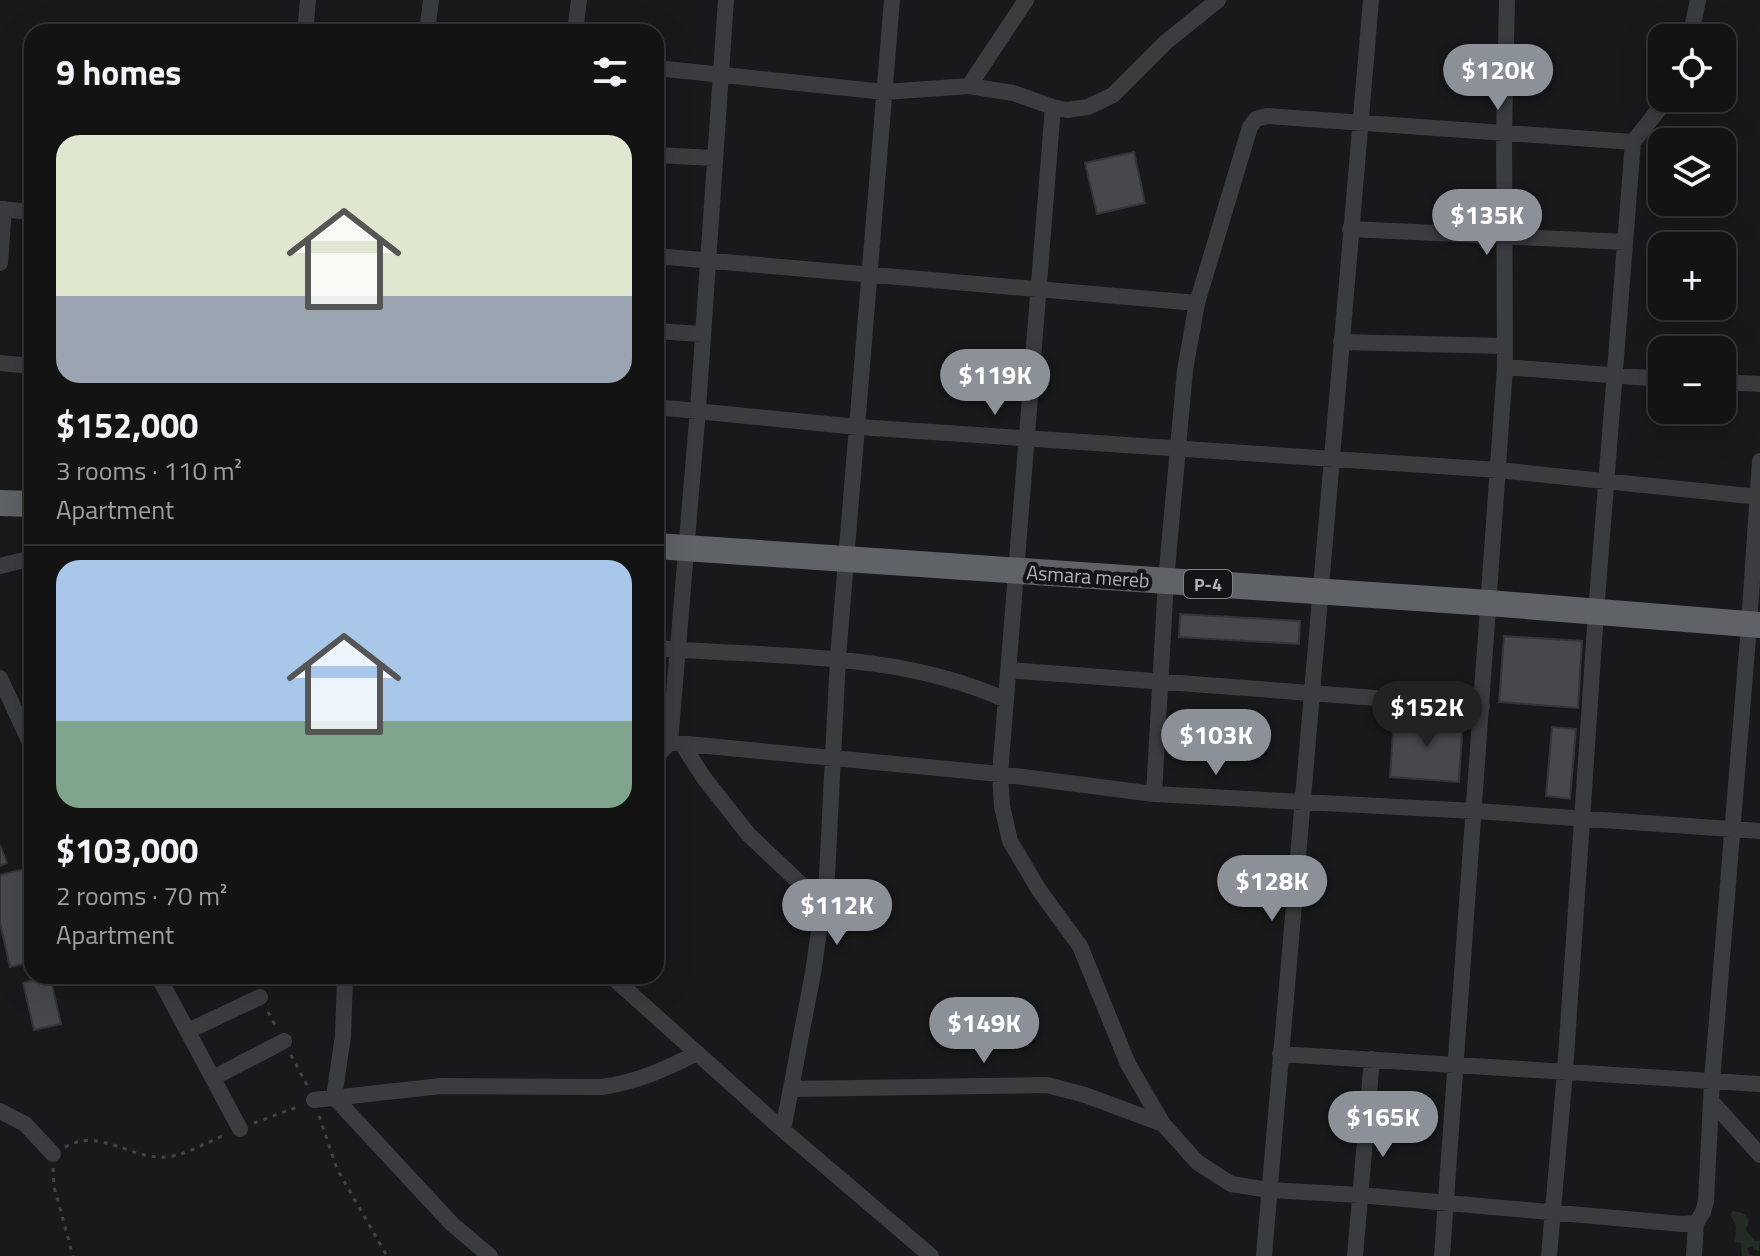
<!DOCTYPE html>
<meta charset="utf-8">
<style>
:root{--surface:#131314;--page:#1c1c1d;--text:#f1f3f6;--muted:#9d9ea0;--line:#323234;--accent:#8c9099}
body{margin:0;font-family:"Titillium Web",sans-serif;background:var(--page);color:var(--text);height:100vh;display:flex;flex-direction:column;font-size:30px;white-space:nowrap}
*{box-sizing:border-box;margin:0}
p{font-size:26px;color:var(--muted)}
.icon{flex:none;width:44px;height:44px;fill:none;stroke:currentColor;stroke-width:2;stroke-linecap:round;stroke-linejoin:round}
.map{position:relative;flex:1;overflow:hidden}
.side{position:absolute;left:24px;top:24px;width:640px;height:960px;display:flex;flex-direction:column;background:var(--surface);border-radius:24px;box-shadow:0 8px 32px #0002,0 0 0 2px var(--line)}
.side>*{flex:none}
.fabs{position:absolute;left:1648px;top:24px;display:grid;gap:16px}
.fabs a{display:grid;place-items:center;width:88px;height:88px;border-radius:16px;background:var(--surface);box-shadow:0 8px 32px #0002,0 0 0 2px var(--line);font-size:40px}
.price{position:absolute;translate:-50% -68px;padding:0 18px;border-radius:28px;background:var(--accent);color:#fff;font-size:26px;line-height:52px;filter:drop-shadow(0 2px 4px #0008)}
.price::after{content:'';position:absolute;left:50%;top:48px;width:24px;height:18px;margin-left:-12px;background:inherit;clip-path:polygon(0 0,100% 0,50% 100%)}
.price.selected{background:#222;color:#fff}
ul{padding:0;list-style:none}
li{display:grid;align-content:center;gap:16px;height:424px;padding:0 32px}
li+li{border-top:2px solid var(--line)}
li span{display:grid;place-items:center;height:248px;border-radius:24px;color:#555}
li>.icon{margin-inline-start:auto}
span .icon{width:144px;height:144px;fill:#fffc;stroke-width:1}
li b{font-size:34px}
h2{display:flex;justify-content:space-between;align-items:center;height:96px;padding:0 32px;font-size:34px}
.map>svg:first-child{display:block}
.green{fill:#242b24}
.building{fill:#46484b;stroke:#333437;stroke-width:2}
.lines{fill:none;stroke-linecap:round;stroke-linejoin:round}
.path{stroke:#414347;stroke-width:3;stroke-dasharray:4 6;stroke-linecap:butt}
.minor{stroke:#3b3c40;stroke-width:16}
.trunk{stroke:#5f6267;stroke-width:26}
.labels{text-anchor:middle;dominant-baseline:central;stroke-width:8;stroke-linejoin:round;paint-order:stroke}
.shield{fill:#141416;stroke:#7f8388;stroke-width:2}
.shield-label{font-size:18px;font-weight:bold;fill:#adb2b9}
.street-label{font-size:20px;fill:#adb2b9;stroke:#141416}
</style>
<div class="map">
<svg width="1760" height="1256" viewBox="0 0 1760 1256">
<rect width="100%" height="100%" fill="#19191b"/>
<path class="green" d="M1733,1211C1740,1212 1745,1213 1749,1220L1746,1230L1755,1241L1760,1240L1759,1251L1754,1250L1753,1246L1747,1248L1750,1255L1757,1256H1742L1741,1243L1735,1242L1736,1226L1730,1214Z"/>
<path class="building" d="M1134,152L1145,203L1097,214L1085,163Z
M1180,614L1300,621L1299,644L1179,637Z
M1504,636L1582,641L1578,708L1499,702Z
M1394,716L1463,720L1459,782L1390,777Z
M1552,727L1576,729L1570,799L1546,796Z
M0,845L7,863L0,866Z
M24,869L32,904V962L10,967L0,923V875Z
M50,976L61,1024L34,1030L23,983Z"/>
<g class="lines">
<path class="path" d="M249,976L254,984
M268,1012L276,1027
M291,1055L308,1087
M319,1116L337,1169L387,1256
M254,1123L300,1106
M65,1147C100,1127 130,1160 167,1157C186,1155 207,1142 225,1135
M53,1168L54,1187L73,1256"/>
<path class="minor" d="M305,32L308,0
M427,32L431,0
M575,32L579,0
M1690,38L1698,0
M656,68L885,92L969,86L1013,93L1053,107L1067,110L1088,107L1113,95L1166,42L1218,0
M969,86L1026,0
M1053,107L1000,774L1002,806L1010,841L1039,890L1080,946L1128,1064L1163,1124L1197,1162L1231,1184L1269,1190L1360,1195L1682,1224L1696,1223
M656,155L715,158
M0,209L32,212
M1350,229L1625,242
M656,256L1197,303
M0,263L4,209
M656,331L702,334
M1341,342L1505,346
M0,363L32,366
M1505,367L1662,379
M1722,382L1760,384
M656,407L858,427L1498,470L1760,497
M0,566L32,558
M656,648C774,658 895,650 1006,700
M1008,670L1482,706
M0,678L32,747
M656,741L1000,774L1154,794L1475,811L1760,831
M682,744L704,778L748,834L823,905
M656,757L670,742L698,409L726,0
M1154,794L1166,581L1185,370L1197,303L1250,127L1256,119L1267,116L1633,142
M158,976L240,1129
M345,976L343,1036L334,1097L452,1224L490,1256
M611,976L783,1130L931,1256
M188,1031L260,997
M1280,1054L1760,1084
M213,1078L284,1041
M791,1089L1047,1085L1085,1095L1163,1124
M314,1100L441,1086L602,1087C637,1082 666,1069 697,1053
M1712,1102L1760,1155
M0,1111L25,1124L53,1154
M783,1130L813,973L827,876L838,658L892,0
M1264,1256L1371,0
M1355,1256L1372,1059
M1442,1256L1505,367L1504,132L1507,0
M1549,1256L1565,1072L1596,612L1633,142L1668,98
M1694,1256L1696,1223L1703,1212L1706,1201L1712,1081L1749,625L1760,461"/>
<path class="trunk" d="M0,503L32,504
M656,546L1489,603L1760,625"/>
</g>
<g class="labels">
<rect class="shield" x="1184" y="570" width="48" height="28" rx="6"/>
<g class="shield-label">
<text x="1208" y="584">P-4</text>
</g>
<g class="street-label">
<text transform="translate(1088 576) rotate(4)">Asmara mereb</text>
</g>
</g>
</svg>
<div class="fabs">
<a><svg class="icon" aria-label="locate" viewBox="0 0 24 24"><circle cx="12" cy="12" r="6"/><path d="M12 2v4M12 18v4M2 12h4M18 12h4"/></svg></a>
<a><svg class="icon" aria-label="layers" viewBox="0 0 24 24"><path d="M12 4l9 5-9 5-9-5zM3 14l9 5 9-5"/></svg></a>
<a>+</a>
<a>−</a>
</div>
<b class="price" style="left:1498px;top:112px">$120K</b>
<b class="price" style="left:1487px;top:257px">$135K</b>
<b class="price" style="left:995px;top:417px">$119K</b>
<b class="price selected" style="left:1427px;top:749px">$152K</b>
<b class="price" style="left:1216px;top:777px">$103K</b>
<b class="price" style="left:1272px;top:923px">$128K</b>
<b class="price" style="left:837px;top:947px">$112K</b>
<b class="price" style="left:984px;top:1065px">$149K</b>
<b class="price" style="left:1383px;top:1159px">$165K</b>
<section class="side">
<h2>9 homes<svg class="icon" aria-label="filters" viewBox="0 0 24 24"><path d="M4 7h16M4 17h16"/><circle cx="9" cy="7" r="2"/><circle cx="15" cy="17" r="2"/></svg></h2>
<ul>
<li><span style="background:linear-gradient(#dfe7d0 65%,#9aa5b1 0)"><svg class="icon" aria-label="home" viewBox="0 0 24 24"><path d="M3 11l9-7 9 7M6 9v11h12V9"/></svg></span><div><b>$152,000</b><p>3 rooms · 110 m²</p><p>Apartment</p></div></li>
<li><span style="background:linear-gradient(#a9c7e8 65%,#7fa58c 0)"><svg class="icon" aria-label="home" viewBox="0 0 24 24"><path d="M3 11l9-7 9 7M6 9v11h12V9"/></svg></span><div><b>$103,000</b><p>2 rooms · 70 m²</p><p>Apartment</p></div></li>
</ul>
</section>
</div>
